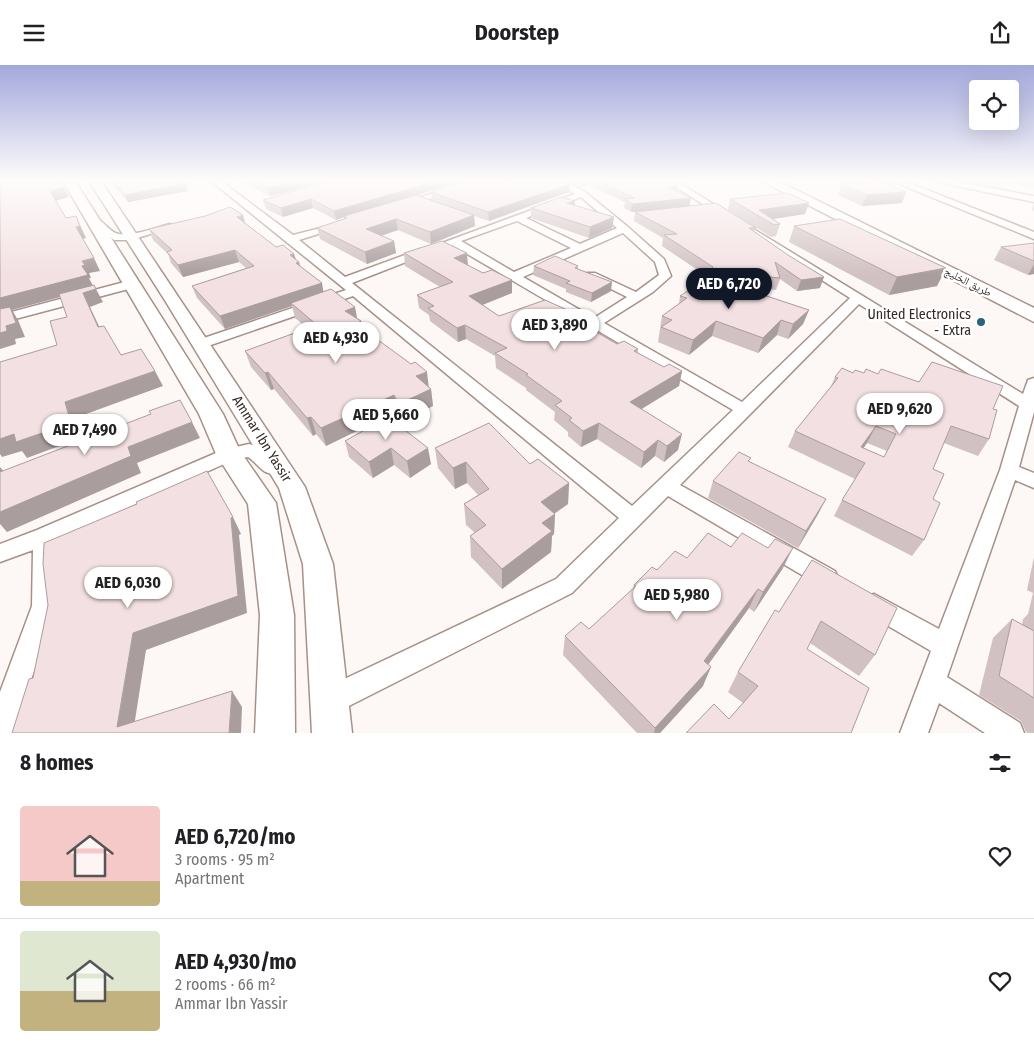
<!DOCTYPE html>
<meta charset="utf-8">
<style>
:root{--surface:#fff;--page:#f2f2f2;--text:#202124;--muted:#757577;--line:#e0e0e0;--accent:#111827}
body{margin:0;font-family:"Fira Sans Condensed","Noto Naskh Arabic",sans-serif;background:var(--page);color:var(--text);height:100vh;display:flex;flex-direction:column;font-size:19px;white-space:nowrap}
*{box-sizing:border-box;margin:0}
p{font-size:16px;color:var(--muted)}
.icon{flex:none;width:28px;height:28px;fill:none;stroke:currentColor;stroke-width:2;stroke-linecap:round;stroke-linejoin:round}
.map{position:relative;height:668px;overflow:hidden}
.details{display:flex;flex-direction:column;background:var(--surface);flex:1}
.details>*{flex:none}
.fabs{position:absolute;left:969px;top:15px;display:grid;gap:10px}
.fabs a{display:grid;place-items:center;width:50px;height:50px;border-radius:5px;background:var(--surface);box-shadow:0 5px 20px #0002;font-size:25px}
.price{position:absolute;translate:-50% -42px;padding:0 11px;border-radius:18px;background:#fff;color:#222;font-size:16px;line-height:32px;filter:drop-shadow(0 1px 2px #0008)}
.price::after{content:'';position:absolute;left:50%;top:30px;width:15px;height:11px;margin-left:-8px;background:inherit;clip-path:polygon(0 0,100% 0,50% 100%)}
.price.current{background:var(--accent);color:#fff}
ul{padding:0;list-style:none}
li{display:flex;align-items:center;gap:15px;height:125px;padding:0 20px}
li+li{border-top:1px solid var(--line)}
li span{display:grid;place-items:center;flex:none;width:140px;height:100px;border-radius:5px;color:#555}
li>.icon{margin-inline-start:auto}
span .icon{width:60px;height:60px;fill:#fffc;stroke-width:1}
li b{font-size:21px}
h2{display:flex;justify-content:space-between;align-items:center;height:60px;padding:0 20px;font-size:21px}
header{display:flex;justify-content:space-between;align-items:center;height:65px;padding:0 20px;background:var(--surface);font-size:22px;font-weight:700}
.map>svg:first-child{display:block}
.lines{fill:none;stroke-linecap:round;stroke-linejoin:round}
.street-casing{stroke:#a79187;stroke-width:3}
.secondary-casing{stroke:#a79187;stroke-width:3}
.primary-casing{stroke:#a79187;stroke-width:3}
.street{fill:#fff;fill-rule:evenodd}
.secondary{fill:#fff;fill-rule:evenodd}
.primary{fill:#fff;fill-rule:evenodd}
.wall{fill:#d1c1c2;fill-rule:evenodd}
.shaded-wall{fill:#aa9d9e}
.building{fill:#f3e0e2;stroke:#aa9d9e;fill-rule:evenodd}
.poi-dot{fill:#2c617d;stroke:#fff;stroke-width:2}
.labels{text-anchor:middle;dominant-baseline:central;stroke-width:5;stroke-linejoin:round;paint-order:stroke}
.far-street-label{font-size:11px;fill:#332a26;stroke:#fff}
.poi-label{font-size:14px;fill:#332a26;stroke:#fff;text-anchor:end}
.street-label{font-size:14px;fill:#332a26;stroke:#fff}
</style>
<header><svg class="icon" aria-label="menu" viewBox="0 0 24 24"><path d="M4 6h16M4 12h16M4 18h16"/></svg>Doorstep<svg class="icon" aria-label="share" viewBox="0 0 24 24"><path d="M12 15V3M7 8l5-5 5 5M5 13v7h14v-7"/></svg></header>
<div class="map">
<svg width="1034" height="668" viewBox="0 0 1034 668">
<rect width="100%" height="100%" fill="#fdf8f6"/>
<g class="lines">
<g class="street-casing">
<path id="street" d="M211,116H221L293,170L341,158V162L299,175L345,212L421,184H429V188L352,218L632,441L733,345L452,180L447,181L442,178L575,129L555,116H565L585,127L628,162L664,194L671,211L653,227L604,258L742,337L850,233L751,170V166L755,165L1023,329L1028,315L1034,313V347L1019,402L1034,408V423L1015,415L947,612L1020,658L1024,668H985L939,638L928,668H900L931,586L866,548L862,540L866,532L874,529L939,564L1000,405L1019,341L859,239L680,420L835,506L838,513L835,520L827,523L819,520L668,431L572,528L339,646L329,650L319,646L315,636L319,626L556,514L619,453L353,231L205,282H195L193,279L195,276L346,225ZM581,132L617,163L580,179L526,153ZM517,156L571,183L514,207L461,176ZM623,168L655,197L659,210L636,227L595,208H587V212L627,232L594,253L523,212Z
M470,116H483L408,141L400,139Z
M666,116H676L733,151L725,153Z
M892,116H904L1034,167V174Z
M933,116H952L1034,131V137Z
M89,152C101,150 107,167 119,169C135,171 154,163 170,159L175,162L130,175H114L89,156Z
M132,215L136,216L138,219L136,222L0,258V250Z
M249,379C263,382 273,390 280,403L278,408C263,412 259,399 248,392L235,394L52,477L55,483L56,541L13,668H0V627L32,541L33,485L0,497V479L37,465L223,385Z"/>
</g>
<g class="secondary-casing">
<path id="secondary" d="M63,116H75L223,349L240,386L276,438L294,550L295,668H255L260,550L248,439L216,389L199,349Z
M89,116H101L305,422L333,499L352,668H312L303,499L279,423L166,237Z"/>
</g>
<g class="primary-casing">
<path id="primary" d="M762,116H778L1034,243V257Z"/>
</g>
<use href="#street" class="street"/>
<use href="#secondary" class="secondary"/>
<use href="#primary" class="primary"/>
</g>
<path class="wall" d="M110,116H182L188,126L128,137Z
M241,116H463L417,130L432,135L431,127L464,116H669L678,121L677,126L691,133L689,141L756,163L754,167L820,223L797,226L780,214L776,225L736,221L809,245L803,259L788,274L777,270L758,288L712,271L689,290L658,277L662,251L679,239L680,231L708,212L662,181L663,173L634,156L635,147H631L624,143L625,137L588,120L581,122L567,118L570,119L569,127L489,156L474,151L475,161L431,179L398,165L381,171L394,176L396,188L367,199L320,174L317,163L344,154V152L336,155L313,143L283,152L266,144L263,135L314,120L270,131Z
M971,116H1034V122L1005,117L1000,123L971,118Z
M841,119L906,127L902,138L862,141L838,130Z
M730,134L809,138L805,149L772,154L780,159L776,171L771,172L728,145Z
M575,136L574,141L614,152L612,163L589,173L531,153V143Z
M1034,138V147L1032,144Z
M246,159L276,182L294,189L296,195L299,197L300,201L324,227L361,256L363,264L431,324L433,341L401,356L396,347L326,381L316,369L313,371L274,324L271,325L251,302L245,286L307,263L295,253L292,241L225,264L197,233L192,221L246,203L239,197L183,212L171,198L168,189L153,175L149,164Z
M794,161L946,203L937,221L889,230L789,177Z
M1034,178V209L1028,210L994,195L1001,182Z
M404,188L467,200L483,208L512,215V228L482,240L499,251L592,256L591,264L617,279L638,284V288L664,302L682,306L679,321L641,344L678,385L664,397L655,391L641,403L597,374L581,382L568,371V367L554,355L555,347L526,325V323L496,303L495,291L466,274L458,277L430,256L429,250L419,243L417,230L440,222L405,201Z
M534,201H578V204L611,226L591,237L566,227V224L533,210Z
M853,308L878,309L993,344L989,374L978,391L944,378L933,404V434L924,475L912,491L834,451L842,435L855,414L788,382L795,366L830,323L835,312ZM867,378L887,386L884,392L863,383Z
M388,352L431,399L410,413L394,400L373,413L349,392L345,376Z
M435,383L530,399L569,418L568,439L555,448L554,469L552,471L551,487L502,524L471,492L470,471L475,468L466,460L464,439L478,430L467,418L455,424L438,403Z
M713,416L826,434L817,451L798,483L708,433Z
M731,482L783,503L754,547L749,543L708,600L703,621L660,668H637L563,590L565,571L589,564L633,524L634,520L657,505L687,493Z
M1034,492V668H1028L1026,667L1021,656L979,630L993,573L1012,554L1022,560L1023,554L1028,549L1033,528L1027,525Z
M812,495L875,590L859,611L810,578L729,654L743,638L728,627L738,607L779,547Z"/>
<path class="shaded-wall" d="M296,116H329L270,131L268,123Z
M436,116H463L345,152L344,151V152L336,155L334,146Z
M582,116H588V120L581,122Z
M186,118L188,126L128,137L125,130Z
M570,119L569,127L489,156L488,147Z
M678,121L676,129L669,122Z
M64,122L69,132L55,136L50,126Z
M906,127L902,138L862,141L867,130Z
M691,133L689,141L631,147L632,139Z
M311,134L313,143L283,152L281,143Z
M575,136L574,146L567,138Z
M809,138L805,149L766,155L759,145Z
M243,150L246,161L237,152Z
M474,150L475,161L431,179L430,167Z
M76,151L86,173L82,174L76,162Z
M614,152L612,163L589,173L590,162Z
M396,154L398,165L368,175L366,164Z
M394,176L396,188L367,199L365,187Z
M235,185L239,197L183,212L178,200Z
M467,188L468,201L454,193Z
M294,189L297,198L299,197L302,209L290,190Z
M94,193L100,206L89,208L91,213H89L94,223L12,245L18,255L25,272L15,274L16,279L0,284V233L82,201V196Z
M1034,199V209L1028,210Z
M946,203L937,221L889,230L897,212Z
M824,212L820,223L797,226L801,215Z
M512,215V228L470,245L469,231Z
M612,217L611,226L591,237L592,228Z
M322,218L324,230L291,238L292,241L225,264L220,251Z
M96,224L103,237L90,242L106,276L98,262L83,228Z
M355,242L358,258L345,246Z
M809,245L803,259L788,274L793,259Z
M781,255L777,270L758,288L763,273Z
M361,256L364,272L356,259Z
M592,256L591,270L584,260Z
M716,256L712,271L689,290L693,275Z
M465,260L466,274L458,277L457,263Z
M155,306L163,321L75,353L81,373L27,393L22,386L2,392L0,389V373L65,337Z
M682,306L679,321L627,353L630,337Z
M268,307L274,324L271,325L265,308Z
M427,307L429,324L416,311Z
M431,324L433,341L401,356L399,339Z
M394,330L396,347L326,381L321,363Z
M311,352L316,369L313,371L307,353Z
M192,357L200,373L137,398L141,408L7,467L0,459V447L128,382Z
M599,358L597,374L581,382L583,366Z
M876,361L867,378L856,394L861,382Z
M682,369L678,385L664,397L667,381Z
M658,375L655,391L641,403L644,387Z
M391,383L394,400L373,413L369,397Z
M428,383L431,399L410,413L407,396Z
M466,397L467,418L455,424L453,403Z
M0,402L5,408L0,416Z
M569,418L568,439L541,458V437Z
M826,434L817,451L798,483L806,466Z
M555,449L554,469L552,471L551,487L502,524V504L542,458Z
M233,452L241,469L239,470L247,548L146,585L133,668L117,662L133,568L231,453Z
M793,483L783,503L754,547L763,527Z
M758,524L749,543L697,615L704,596Z
M711,602L703,621L660,668H654L655,663Z
M232,626L242,642L241,668H229Z"/>
<path class="building" d="M0,116H60L64,122L50,126L66,153L76,151L80,161L76,162L94,193L82,196L85,200L82,201L88,210L0,233Z
M113,116H182L186,118L125,130Z
M254,116H296L268,123Z
M327,116H436L334,146L311,134L281,143L263,135Z
M464,116H564L570,119L488,147L431,127Z
M599,116H669L678,121L669,122L691,133L632,139L625,134L634,133Z
M879,116L906,127L867,130L841,119Z
M788,128L809,138L759,145L780,159L774,160L730,134Z
M416,130L474,150L430,167L396,154L366,164L394,176L365,187L317,163L347,153L344,151Z
M561,132L575,136L567,138L614,152L590,162L531,143Z
M716,138L756,163H749L788,190L824,212L801,215L775,197L780,213L710,206L713,202L664,170L677,169L635,147Z
M230,142L243,150L237,152L276,182L283,180L294,189L290,190L299,197L296,198L322,218L220,251L192,221L254,201L235,185L178,200L167,187L172,185L149,164L205,151Z
M840,154L946,203L897,212L794,161Z
M442,176L467,188L454,193L483,208L492,205L512,215L469,231L499,251L545,235L592,256L584,260L617,279L624,276L638,284L634,286L664,302L669,299L682,306L630,337L682,369L667,381L658,375L644,387L599,358L583,366L569,355L572,353L555,340L562,336L526,310L528,309L495,288L507,283L465,260L457,263L428,243L434,241L417,230L453,217L404,188Z
M1034,178V196L1001,182Z
M555,191L578,201L575,203L612,217L592,228L566,218L570,216L534,201Z
M709,212L809,245L793,259L781,255L763,273L716,256L693,275L661,262L672,255L662,251L687,233L680,231Z
M94,220L96,224L83,228L98,262L104,261L121,290L141,284L155,306L65,337L71,358L16,377L14,369L0,374V297L57,280L50,256L67,252L59,229Z
M331,224L355,242L345,246L361,256L356,259L411,299L415,297L427,307L416,311L431,324L399,339L394,330L321,363L311,352L307,353L268,307L265,308L245,286L317,260L291,238Z
M10,242L16,258L6,261L7,266L0,268V244Z
M932,297L1003,321L993,344L997,345L989,374L951,361L933,404L944,409L933,434L940,438L924,475L842,435L865,398L795,366L838,313L835,312L842,303L853,308L855,305L864,308L866,304L878,309L881,304L919,317ZM876,361L896,369L884,392L861,382Z
M180,335L192,357L128,382L131,391L0,447V407L151,349L149,346Z
M388,352L428,383L407,396L391,383L369,397L345,376Z
M489,358L530,399L538,394L569,418L541,437L555,449L542,458L552,466L502,504L470,471L486,460L464,439L489,424L466,397L453,403L435,383Z
M739,387L751,393L748,396L826,434L806,466L713,416Z
M207,406L233,452L231,453L238,531L133,568L117,662L232,626L229,668H12L29,614L33,613L48,540L43,499L44,478L137,439L136,437Z
M708,468L731,482L742,468L768,483L775,474L793,483L763,527L758,524L704,596L711,602L655,663L565,571L581,557L589,564L636,521L634,520L652,502L657,505L675,486L687,493Z
M812,495L897,543L875,590L821,556L807,584L869,623L851,668H686L714,639L729,654L758,621L738,607L775,545L779,547Z
M1012,554L1034,566V633L999,611Z"/>
<linearGradient id="sky" x2="0" y2="1"><stop stop-color="#a3a8dc"/><stop offset="0.55" stop-color="#fefcfb"/><stop offset="1" stop-color="#fefcfb" stop-opacity="0"/></linearGradient>
<rect width="1034" height="210" fill="url(#sky)"/>
<circle class="poi-dot" cx="981" cy="257" r="5"/>
<g class="labels">
<g class="far-street-label">
<text transform="translate(968 217) rotate(27)">طريق الخليج</text>
</g>
<g class="poi-label">
<text x="971" y="249">United Electronics<tspan x="971" dy="16">- Extra</tspan></text>
</g>
<g class="street-label">
<text transform="translate(262 374) rotate(58)">Ammar Ibn Yassir</text>
</g>
</g>
</svg>
<div class="fabs">
<a><svg class="icon" aria-label="locate" viewBox="0 0 24 24"><circle cx="12" cy="12" r="6"/><path d="M12 2v4M12 18v4M2 12h4M18 12h4"/></svg></a>
</div>
<b class="price current" style="left:729px;top:245px">AED 6,720</b>
<b class="price" style="left:555px;top:286px">AED 3,890</b>
<b class="price" style="left:336px;top:299px">AED 4,930</b>
<b class="price" style="left:900px;top:370px">AED 9,620</b>
<b class="price" style="left:386px;top:376px">AED 5,660</b>
<b class="price" style="left:85px;top:391px">AED 7,490</b>
<b class="price" style="left:128px;top:544px">AED 6,030</b>
<b class="price" style="left:677px;top:556px">AED 5,980</b>
</div>
<section class="details">
<h2>8 homes<svg class="icon" aria-label="filters" viewBox="0 0 24 24"><path d="M4 7h16M4 17h16"/><circle cx="9" cy="7" r="2"/><circle cx="15" cy="17" r="2"/></svg></h2>
<ul>
<li><span style="background:linear-gradient(#f6c9c9 75%,#c2b280 0)"><svg class="icon" aria-label="home" viewBox="0 0 24 24"><path d="M3 11l9-7 9 7M6 9v11h12V9"/></svg></span><div><b>AED 6,720/mo</b><p>3 rooms · 95 m²</p><p>Apartment</p></div><svg class="icon" aria-label="heart" viewBox="0 0 24 24"><path d="M12 20l-8-8c-3-5 5-10 8-4 3-6 11-1 8 4z"/></svg></li>
<li><span style="background:linear-gradient(#dfe7d0 60%,#c2b280 0)"><svg class="icon" aria-label="home" viewBox="0 0 24 24"><path d="M3 11l9-7 9 7M6 9v11h12V9"/></svg></span><div><b>AED 4,930/mo</b><p>2 rooms · 66 m²</p><p>Ammar Ibn Yassir</p></div><svg class="icon" aria-label="heart" viewBox="0 0 24 24"><path d="M12 20l-8-8c-3-5 5-10 8-4 3-6 11-1 8 4z"/></svg></li>
</ul>
</section>
